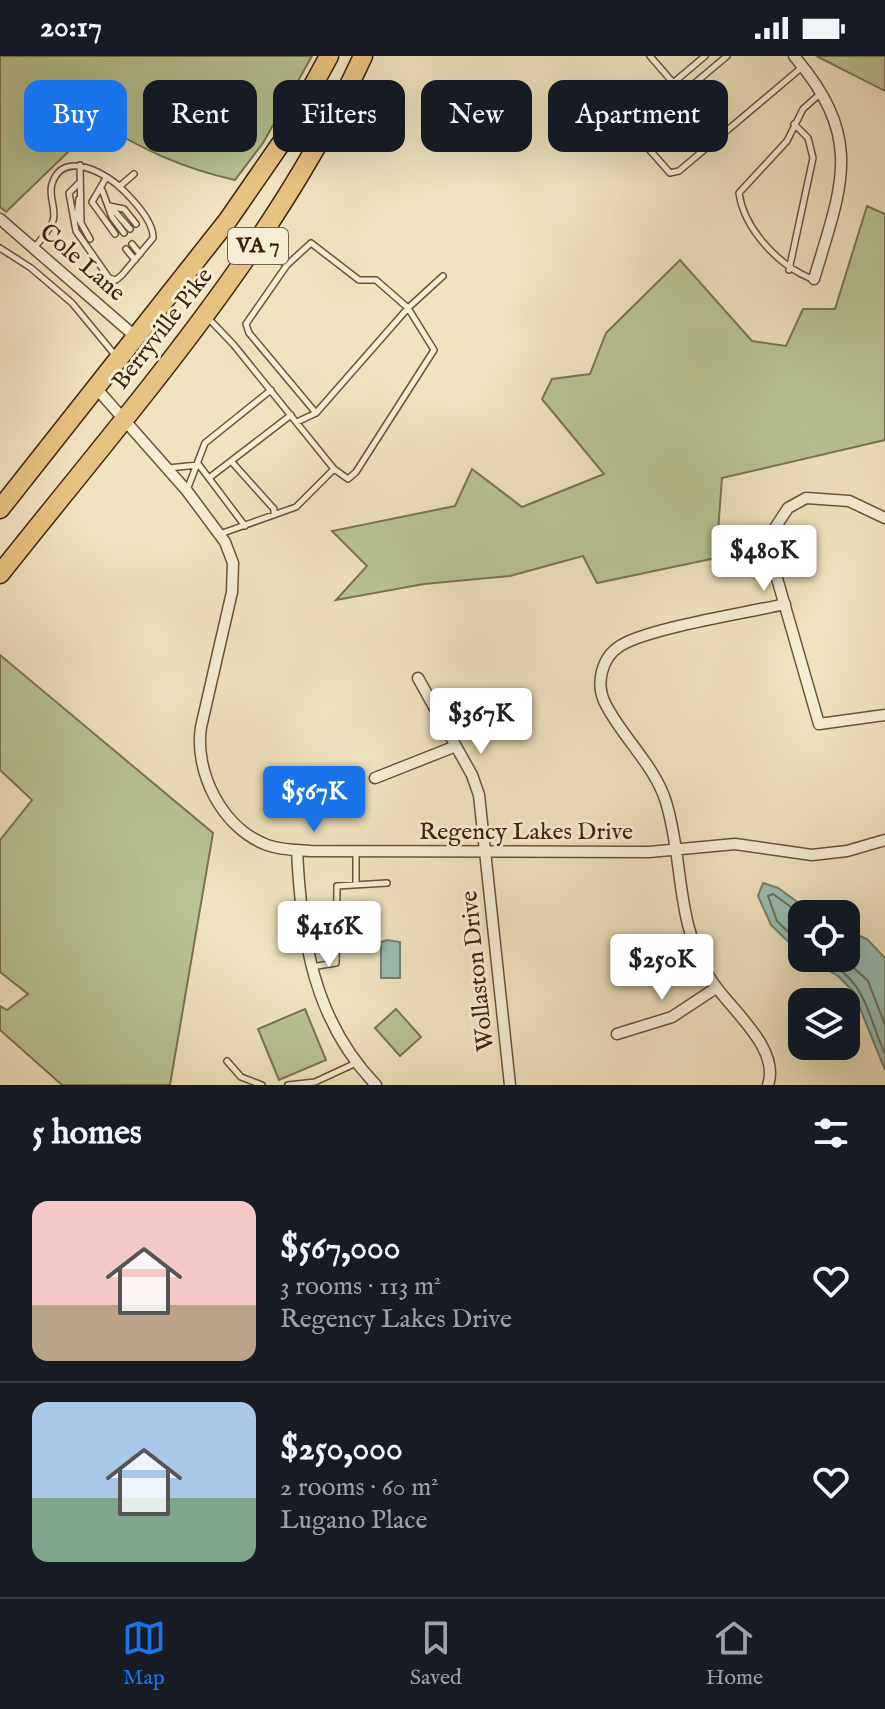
<!DOCTYPE html>
<meta charset="utf-8">
<style>
:root{--surface:#171b24;--page:#20242c;--text:#f1f3f6;--muted:#9ea1a6;--line:#363941;--accent:#1a73e8}
body{margin:0;font-family:"IM FELL English",serif;background:var(--page);color:var(--text);height:100vh;display:flex;flex-direction:column;font-size:30px;white-space:nowrap}
*{box-sizing:border-box;margin:0}
p{font-size:26px;color:var(--muted)}
.icon{flex:none;width:44px;height:44px;fill:none;stroke:currentColor;stroke-width:2;stroke-linecap:round;stroke-linejoin:round}
.map{position:relative;height:1029px;overflow:hidden}
.side{display:flex;flex-direction:column;background:var(--surface);flex:1}
.side>*{flex:none}
.banner{position:absolute;left:24px;top:24px;width:838px;height:72px;display:flex;gap:16px}
.fabs{position:absolute;left:788px;top:844px;display:grid;gap:16px}
.fabs a{display:grid;place-items:center;width:72px;height:72px;border-radius:16px;background:var(--surface);box-shadow:0 8px 32px #0002;font-size:40px}
.price{position:absolute;translate:-50% -68px;padding:0 18px;border-radius:8px;background:#fff;color:#222;font-size:26px;line-height:52px;filter:drop-shadow(0 2px 4px #0008)}
.price::after{content:'';position:absolute;left:50%;top:48px;width:24px;height:18px;margin-left:-12px;background:inherit;clip-path:polygon(0 0,100% 0,50% 100%)}
.price.on{background:var(--accent);color:#fff}
ul{padding:0;list-style:none}
li{display:flex;align-items:center;gap:24px;height:200px;padding:0 32px}
li+li{border-top:2px solid var(--line)}
li span{display:grid;place-items:center;flex:none;width:224px;height:160px;border-radius:16px;color:#555}
li>.icon{margin-inline-start:auto}
span .icon{width:96px;height:96px;fill:#fffc;stroke-width:1}
li b{font-size:34px}
h2{display:flex;justify-content:space-between;align-items:center;height:96px;padding:0 32px;font-size:34px}
.tag{padding:0 28px;border-radius:16px;background:var(--surface);box-shadow:0 8px 32px #0002;font-size:28px;line-height:72px}
.tag.on{background:var(--accent);color:#fff}
.status{display:flex;justify-content:space-between;align-items:center;height:56px;padding:0 40px;background:var(--surface);direction:ltr}
.status svg{height:22px;fill:currentColor}
.tab-bar{display:flex;justify-content:space-around;align-items:center;height:112px;border-top:2px solid var(--line);background:var(--surface);font-size:22px;color:var(--muted)}
.tab-bar a{display:grid;justify-items:center;gap:4px}
.tab-bar .on{color:var(--accent)}
.map>svg:first-child{display:block}
.green{fill:#b9c492;stroke:#7b7450;stroke-width:2}
.water{fill:#9abeb4;stroke:#758072;stroke-width:2}
.lines{fill:none;stroke-linecap:round;stroke-linejoin:round}
.shore{stroke:#6c7061;stroke-width:2}
.service-casing{stroke:#6a533a;stroke-width:8}
.minor-casing{stroke:#6a533a;stroke-width:13}
.trunk-casing{stroke:#3d230e;stroke-width:21}
.service{stroke:#f5edd5;stroke-width:5}
.minor{stroke:#f5edd5;stroke-width:10}
.trunk{stroke:#e8c280;stroke-width:18}
.labels{text-anchor:middle;dominant-baseline:central;stroke-width:6;stroke-linejoin:round;paint-order:stroke}
.shield{fill:#f5edd5;stroke:#74604a;stroke-width:2}
.shield-label{font-size:22px;font-weight:bold;fill:#3d230e}
.street-label{font-size:24px;fill:#3d230e;stroke:#f5edd5}
</style>
<div class="status"><b>20:17</b><svg viewBox="0 0 49 12"><path d="M0 12V9h3v3zM5 12V6h3v6zM10 12V3h3v9zM15 12V0h3v12zM26 1h20v11H26zM47 4h2v5h-2z"/></svg></div>
<div class="map">
<svg width="885" height="1029" viewBox="0 0 885 1029">
<rect width="100%" height="100%" fill="#f0e3bf"/>
<filter id="stains"><feTurbulence type="fractalNoise" baseFrequency=".0025" numOctaves="4"/><feColorMatrix values="0 0 0 0 .2 0 0 0 0 .09 0 0 0 0 .02 0 0 0 .5 -.17"/></filter>
<radialGradient id="worn" r=".72"><stop offset=".6" stop-color="#630" stop-opacity="0"/><stop offset="1" stop-color="#630" stop-opacity=".3"/></radialGradient>
<path class="green" d="M0,0H312L263,87L235,124C181,112 145,94 98,67L6,156L0,151Z
M817,0H885V35L818,1Z
M867,150L885,158V384L722,422L716,502L597,527L583,500L510,520L424,528L336,544L367,510L332,475L455,450L472,413L522,451L604,418L542,343L552,323L590,318L606,277L680,204L752,285L786,290L803,253H835Z
M0,599L213,777L170,1029H62L0,974V950L7,954L28,938L0,916V784L32,744L0,714Z
M305,953L326,1004L279,1024L258,973Z
M396,953L421,981L400,1000L375,972Z"/>
<path class="water" d="M763,827L778,832L814,858H802V899L771,869L758,840Z
M846,874L867,883L885,902V1014L853,935L838,920L807,902H846Z
M387,884L400,886V922H381V886Z"/>
<g class="lines">
<path class="shore" d="M802,859L773,838L768,840L777,865L802,889
M822,902C869,928 865,954 885,998
M843,902L868,925L885,969"/>
<g class="service-casing">
<path id="service" d="M650,0L682,37
M727,0L639,74L640,83L670,117L679,115L801,12
M673,27L705,0
M80,109L81,167
M106,122L92,146L115,178
M120,130L134,118
M102,134L112,161L124,177
M79,143L77,160L90,183
M109,150L124,153L136,168
M110,150L130,173
M132,188L140,198
M259,189L287,209
M35,191C41,183 49,175 53,165C57,153 48,141 52,128C63,92 108,118 124,135C135,146 154,166 153,182L122,219L116,224L109,222L76,175L69,137L79,127
M0,192L31,212L72,247L115,299
M126,193L135,204
M789,214L813,102L808,82L794,68
M812,223C779,210 744,173 739,137L787,85L803,53L821,37
M209,263L233,288L334,413L296,451L220,478
M297,366L316,357
M231,405L274,453V459
M199,409L245,470
M168,412L198,409
M334,413L348,423L356,416L434,294L408,252L316,357L249,277L246,268L287,209L311,187L359,224H376L408,252L443,220
M209,422L291,359
M187,434L205,387L271,334
M356,796V829
M311,911L336,907L337,830L387,827
M227,1005L241,1021L262,1029
M288,1029L315,1026L356,1007"/>
</g>
<g class="minor-casing">
<path id="minor" d="M794,0C865,83 842,129 814,223
M0,163L137,282
M97,333L187,435L225,486L233,507L232,536L201,671C194,716 222,772 267,789C281,794 296,794 310,795L649,796L735,788L812,799L847,795L885,784
M885,462L849,445L806,442L788,452L771,478L772,505L819,668L885,659
M418,622L472,719L479,739L510,1029
M375,722L456,690
M297,794C301,881 313,964 376,1029
M617,978L672,961L716,932
M768,1029C781,991 728,952 710,922C675,866 684,805 666,746C655,710 623,682 606,649C595,629 601,602 620,590C648,572 747,557 785,548"/>
</g>
<g class="trunk-casing">
<path id="trunk" d="M0,453L228,164L284,83L329,0
M0,518C131,352 274,194 363,0"/>
</g>
<use href="#service" class="service"/>
<use href="#minor" class="minor"/>
<use href="#trunk" class="trunk"/>
</g>
<g class="labels">
<rect class="shield" x="228" y="172" width="60" height="36" rx="6"/>
<g class="shield-label">
<text x="258" y="190">VA 7</text>
</g>
<g class="street-label">
<text transform="translate(82 207) rotate(41)">Cole Lane</text>
<text transform="translate(163 273) rotate(-52)">Berryville Pike</text>
<text x="526" y="776">Regency Lakes Drive</text>
<text transform="translate(478 915) rotate(-96)">Wollaston Drive</text>
</g>
</g>
<rect width="100%" height="100%" filter="url(#stains)"/>
<rect width="100%" height="100%" fill="url(#worn)"/>
</svg>
<div class="fabs">
<a><svg class="icon" aria-label="locate" viewBox="0 0 24 24"><circle cx="12" cy="12" r="6"/><path d="M12 2v4M12 18v4M2 12h4M18 12h4"/></svg></a>
<a><svg class="icon" aria-label="layers" viewBox="0 0 24 24"><path d="M12 4l9 5-9 5-9-5zM3 14l9 5 9-5"/></svg></a>
</div>
<b class="price" style="left:764px;top:537px">$480K</b>
<b class="price" style="left:481px;top:700px">$367K</b>
<b class="price on" style="left:314px;top:778px">$567K</b>
<b class="price" style="left:329px;top:913px">$416K</b>
<b class="price" style="left:662px;top:946px">$250K</b>
<div class="banner">
<a class="tag on">Buy</a>
<a class="tag">Rent</a>
<a class="tag">Filters</a>
<a class="tag">New</a>
<a class="tag">Apartment</a>
</div>
</div>
<section class="side">
<h2>5 homes<svg class="icon" aria-label="filters" viewBox="0 0 24 24"><path d="M4 7h16M4 17h16"/><circle cx="9" cy="7" r="2"/><circle cx="15" cy="17" r="2"/></svg></h2>
<ul>
<li><span style="background:linear-gradient(#f6c9c9 65%,#b9a48a 0)"><svg class="icon" aria-label="home" viewBox="0 0 24 24"><path d="M3 11l9-7 9 7M6 9v11h12V9"/></svg></span><div><b>$567,000</b><p>3 rooms · 113 m²</p><p>Regency Lakes Drive</p></div><svg class="icon" aria-label="heart" viewBox="0 0 24 24"><path d="M12 20l-8-8c-3-5 5-10 8-4 3-6 11-1 8 4z"/></svg></li>
<li><span style="background:linear-gradient(#a9c7e8 60%,#7fa58c 0)"><svg class="icon" aria-label="home" viewBox="0 0 24 24"><path d="M3 11l9-7 9 7M6 9v11h12V9"/></svg></span><div><b>$250,000</b><p>2 rooms · 60 m²</p><p>Lugano Place</p></div><svg class="icon" aria-label="heart" viewBox="0 0 24 24"><path d="M12 20l-8-8c-3-5 5-10 8-4 3-6 11-1 8 4z"/></svg></li>
</ul>
</section>
<nav class="tab-bar">
<a class="on"><svg class="icon" aria-label="map" viewBox="0 0 24 24"><path d="M3 6l6-2 6 2 6-2v14l-6 2-6-2-6 2zM9 4v14M15 6v14"/></svg>Map</a>
<a><svg class="icon" aria-label="saved" viewBox="0 0 24 24"><path d="M7 4h10v16l-5-4-5 4z"/></svg>Saved</a>
<a><svg class="icon" aria-label="home" viewBox="0 0 24 24"><path d="M3 11l9-7 9 7M6 9v11h12V9"/></svg>Home</a>
</nav>
